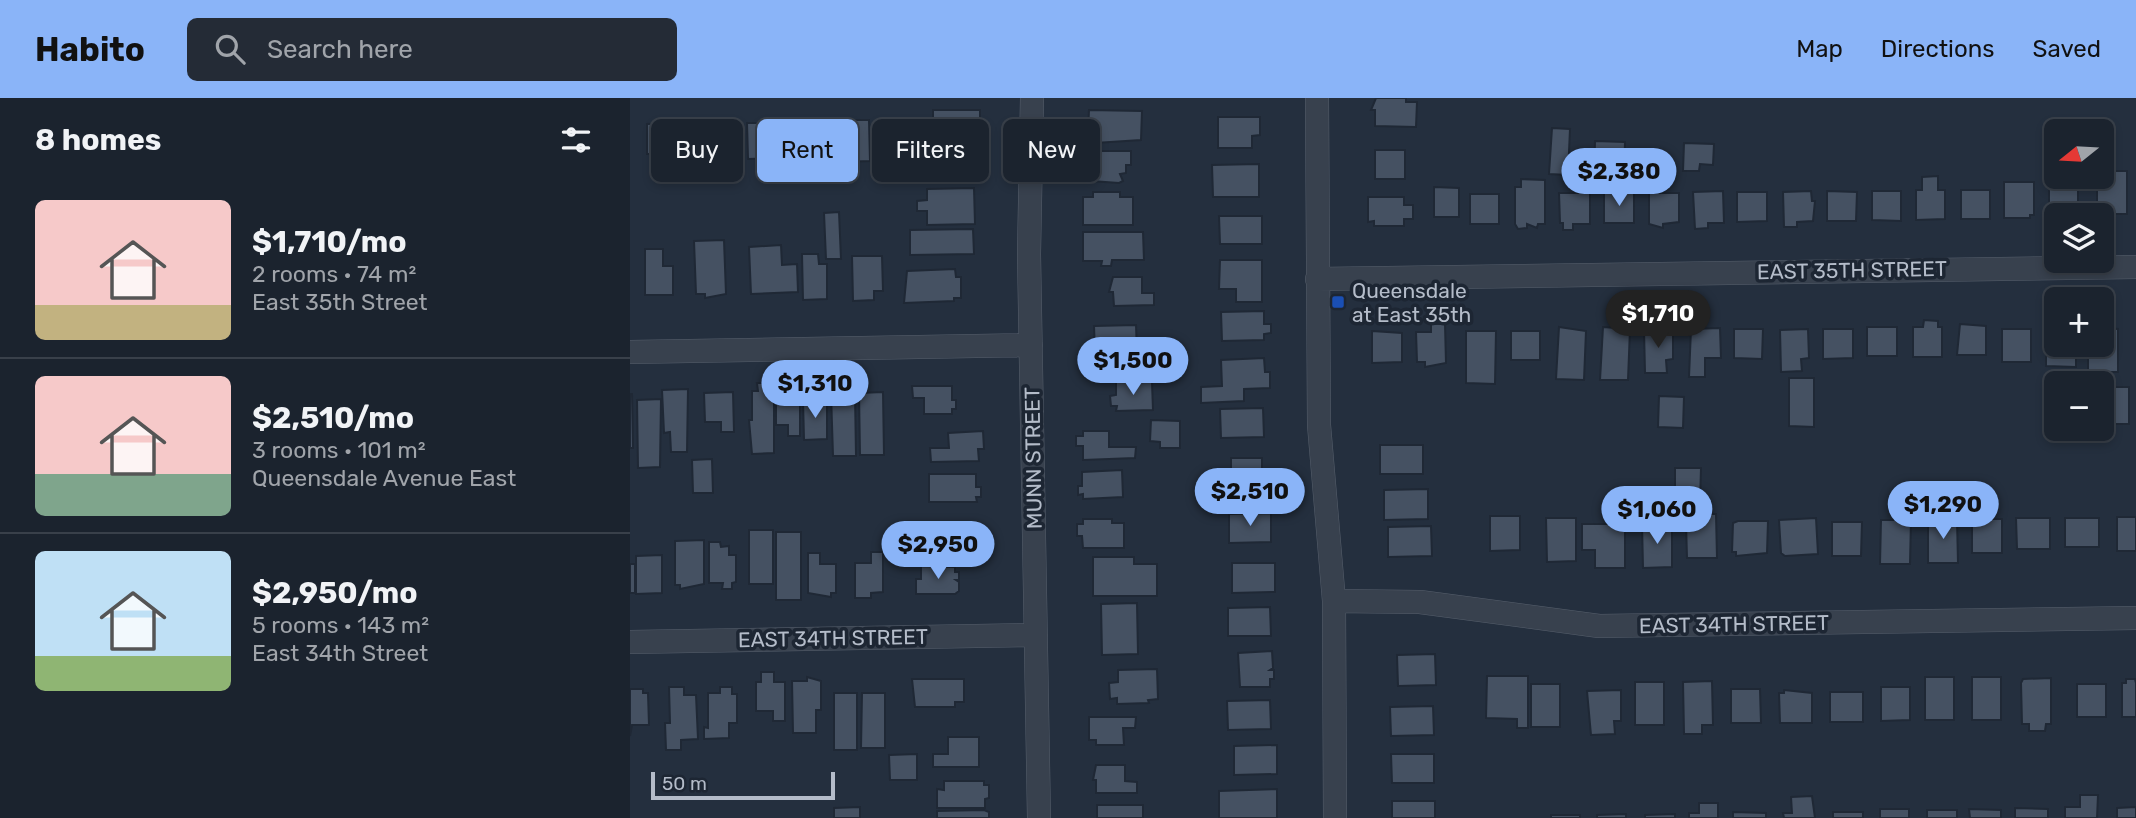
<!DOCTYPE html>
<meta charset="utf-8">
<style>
:root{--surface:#1b232e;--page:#242b36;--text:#f1f3f6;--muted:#a0a4aa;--line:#39404a;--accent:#8ab4f8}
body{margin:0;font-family:Rubik,sans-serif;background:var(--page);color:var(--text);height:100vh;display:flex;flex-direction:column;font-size:26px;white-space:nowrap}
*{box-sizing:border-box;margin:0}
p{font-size:23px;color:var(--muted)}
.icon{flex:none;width:38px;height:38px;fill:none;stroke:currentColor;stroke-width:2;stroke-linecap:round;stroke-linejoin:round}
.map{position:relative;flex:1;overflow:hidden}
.drawer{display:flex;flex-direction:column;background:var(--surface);width:630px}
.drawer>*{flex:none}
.top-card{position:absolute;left:21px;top:21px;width:665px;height:63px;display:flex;gap:14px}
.needle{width:46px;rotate:252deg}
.fabs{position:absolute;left:1414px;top:21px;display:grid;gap:14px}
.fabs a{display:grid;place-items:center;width:70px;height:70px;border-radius:10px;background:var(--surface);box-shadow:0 4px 10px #0003,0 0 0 2px var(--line);font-size:35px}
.scale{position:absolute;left:21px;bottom:18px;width:184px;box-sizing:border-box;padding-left:7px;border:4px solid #b4bcc9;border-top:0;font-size:19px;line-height:24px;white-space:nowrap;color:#b4bcc9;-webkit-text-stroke:5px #1d2633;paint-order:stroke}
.price{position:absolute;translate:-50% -60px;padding:0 16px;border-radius:24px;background:var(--accent);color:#111;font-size:23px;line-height:46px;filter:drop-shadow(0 2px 4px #0008)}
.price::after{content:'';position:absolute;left:50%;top:42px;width:21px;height:16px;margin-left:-10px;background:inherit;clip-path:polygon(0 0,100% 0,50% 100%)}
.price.on{background:#222;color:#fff}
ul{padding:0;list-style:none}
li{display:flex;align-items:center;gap:21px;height:175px;padding:0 35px}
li+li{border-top:2px solid var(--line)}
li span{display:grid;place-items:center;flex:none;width:196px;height:140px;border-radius:10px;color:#555}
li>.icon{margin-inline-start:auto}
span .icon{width:84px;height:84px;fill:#fffc;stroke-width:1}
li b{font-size:30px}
h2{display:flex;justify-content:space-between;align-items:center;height:84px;padding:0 35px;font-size:30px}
.pill{padding:0 24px;border-radius:10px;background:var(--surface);box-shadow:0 4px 10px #0003,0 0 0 2px var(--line);font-size:24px;line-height:63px}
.pill.on{background:var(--accent);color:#111}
header{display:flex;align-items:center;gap:42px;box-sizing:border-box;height:98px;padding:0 35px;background:var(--accent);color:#111}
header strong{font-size:33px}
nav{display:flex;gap:38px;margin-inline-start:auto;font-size:24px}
.search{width:490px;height:63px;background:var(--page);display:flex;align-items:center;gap:18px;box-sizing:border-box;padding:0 24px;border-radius:10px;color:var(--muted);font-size:26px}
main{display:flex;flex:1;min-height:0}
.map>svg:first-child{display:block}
.building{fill:#455162;stroke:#1f2835;stroke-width:2}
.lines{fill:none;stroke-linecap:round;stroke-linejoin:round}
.street-casing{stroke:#565f6c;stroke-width:24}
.street{stroke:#38414e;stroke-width:23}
.transit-dot{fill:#1a4fb4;stroke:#1d2633;stroke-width:2.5}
.labels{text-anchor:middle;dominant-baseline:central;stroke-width:7;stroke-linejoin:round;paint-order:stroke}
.street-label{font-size:21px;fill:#b4bcc9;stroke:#1d2633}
.poi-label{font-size:21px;fill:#b4bcc9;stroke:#1d2633;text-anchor:start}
</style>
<header>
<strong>Habito</strong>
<div class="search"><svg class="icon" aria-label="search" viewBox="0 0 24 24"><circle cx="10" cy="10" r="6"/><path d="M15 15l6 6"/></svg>Search here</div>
<nav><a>Map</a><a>Directions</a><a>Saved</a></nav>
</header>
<main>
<section class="drawer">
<h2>8 homes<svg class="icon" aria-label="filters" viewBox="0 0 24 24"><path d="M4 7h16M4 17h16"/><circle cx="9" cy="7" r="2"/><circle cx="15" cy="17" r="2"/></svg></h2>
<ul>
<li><span style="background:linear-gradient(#f6c9c9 75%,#c2b280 0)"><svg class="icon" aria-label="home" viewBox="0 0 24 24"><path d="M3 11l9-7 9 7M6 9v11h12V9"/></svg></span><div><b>$1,710/mo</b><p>2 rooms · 74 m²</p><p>East 35th Street</p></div></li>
<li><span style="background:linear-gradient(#f6c9c9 70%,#7fa58c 0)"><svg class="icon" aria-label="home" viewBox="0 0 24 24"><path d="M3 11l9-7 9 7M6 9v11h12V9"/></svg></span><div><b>$2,510/mo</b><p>3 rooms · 101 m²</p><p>Queensdale Avenue East</p></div></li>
<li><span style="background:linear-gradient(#bfe0f5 75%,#8fb573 0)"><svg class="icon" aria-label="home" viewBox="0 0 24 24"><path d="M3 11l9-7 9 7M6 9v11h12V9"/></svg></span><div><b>$2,950/mo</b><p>5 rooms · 143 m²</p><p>East 34th Street</p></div></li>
</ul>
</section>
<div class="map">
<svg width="1506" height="720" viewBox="0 0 1506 720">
<rect width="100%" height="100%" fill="#242f3e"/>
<path class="building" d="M746,0H776V4H787L786,29L745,28V12H741Z
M303,12H350V40H303Z
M459,12L512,13L511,42L465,45V34H458Z
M588,19H630V37L622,38V50H588Z
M211,22H239L240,63L212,64Z
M60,23H83V78H60Z
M88,23H111V77H88Z
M160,23H195V65H175V53H161Z
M53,25V55L17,56V26Z
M117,25H147V60L118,61Z
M922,30L940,31L938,77L919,76Z
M965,43L995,44L994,79L964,78Z
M1054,45L1084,46L1083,67L1070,66L1069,73H1053Z
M345,52L350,75L346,76V82L299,83L298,54Z
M745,52H775V81H745Z
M461,53H501V67H496V75L490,76L493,83L489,85L461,83V78H456V67H461Z
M629,66V99H583L582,67Z
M1425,73L1426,79H1448V111L1419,112V79H1425Z
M1472,73H1497V116H1467V79H1472Z
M1308,78V92H1315V121L1286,122V92H1292V79Z
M891,81L915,82V126H908L907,130L897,126V130L888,131L885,126V89H891Z
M1374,84H1404V117H1400V120H1374Z
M804,89L829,90V119H804Z
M344,90L345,126L297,127V113H287V103L297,102V91Z
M1331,92H1360V121H1331Z
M1093,93L1094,125H1078V130L1065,131L1063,94Z
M1181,93L1182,103H1185L1183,123L1167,124V129H1154L1153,94Z
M1197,93L1227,94L1226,123H1197Z
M1242,93H1271V123L1242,122Z
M463,94H490V99H503V127H453V99H463Z
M1107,94H1137V123L1107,124Z
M929,95H960V126H943V132H933V125H930Z
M974,95H1004V125H974Z
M1019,95H1049V124L1033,126V130L1019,126Z
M840,96H869V126H840Z
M738,99H774V107H783V121H774V128H744V123L738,124Z
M209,114L211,161H196L194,115Z
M589,118H632V146H590Z
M343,131L344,156L280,157V132Z
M453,134H513L514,162H482L481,168H471L472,163H453Z
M94,142L96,196L75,200V196H66L64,143Z
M151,147L152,167L167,166L168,194L121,196L119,149Z
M15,151H33V168H43V197H15Z
M172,156H188L189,166H197V201L173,202Z
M222,158H252L253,193H244V202L223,203Z
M590,162H632V204H606V191H589Z
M325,171L326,179H331V200H324V203L274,205L277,173Z
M483,179H512V195H524V207L484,208L483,194H479Z
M634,213V226H641V235L634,236V242L592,243L591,214Z
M1294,222L1308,223V229H1312V259H1283V229H1293Z
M801,226H815L816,265L795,269V264H787L786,234H801Z
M1330,226L1356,228V257H1327Z
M506,227L507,254L465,255L464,228Z
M929,229L956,233L954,282L926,281Z
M973,229L1000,231L998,282H970Z
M1237,229H1267V258H1237Z
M1090,230L1091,260H1075V279H1059L1061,231Z
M1472,230L1488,231V274H1458V247H1472Z
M1104,231H1133L1132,261L1104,260Z
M1178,231L1179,260L1171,261L1172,273L1151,274L1150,232Z
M1193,231H1223V260L1193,261Z
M1372,231H1401V264H1372Z
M1014,232H1043V261L1036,262L1037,275H1015Z
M742,233L772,235V264L742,265Z
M836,233H866L865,286L836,285Z
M881,233H910V262H881Z
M1420,233H1426V247H1446V269L1416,268V236Z
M634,260L635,274H640V290L614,291V303L571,305V289L592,288L591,262Z
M1159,280H1184V329L1159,328Z
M486,284H522L523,312L486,313L487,308H481L480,298L486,297Z
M127,285H137V294H144V355L122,356L119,322H122V293H128Z
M282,288H322V302H326V311H322V316H294V300H283Z
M1478,289H1499V326H1478Z
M146,290H170V338H158V327H146Z
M58,291L57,354H41L40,334L34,335L32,292Z
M103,294L104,334H91V324H75L74,295Z
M253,294L254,357H230L229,295Z
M201,295H225L226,358H203Z
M0,296H2L3,350H0Z
M1029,298L1054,299L1053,330L1028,329Z
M31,301L30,369L8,370L7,302Z
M173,302H197V341L174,342Z
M633,310L634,339L591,340L590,311Z
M521,322L550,323V350H530V344L520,343Z
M353,333L354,351H348L349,363L301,364L300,350H319L318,335Z
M453,333H479V349H506L505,360L453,362V348H446V338H453Z
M750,347H793V376H750Z
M601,360H632V397H601Z
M82,361L83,395H63L62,362Z
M1045,370H1071L1070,405H1045Z
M492,372L493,399L453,401V396L448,397V388H452V374Z
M299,376H346V389H351V399H346L347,404H299Z
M798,391V421L754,422V392Z
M641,415V444L599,445V416Z
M1071,416H1086L1087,460H1057L1056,425H1071Z
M860,418H890V452L860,453Z
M1487,419H1506V453H1487Z
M916,420H946V463L917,464Z
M1186,420L1188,456L1155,458L1151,455L1149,422Z
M1386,420H1420V451H1387Z
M1435,420H1469V449H1435Z
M453,421H482V425H494V450H453L452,438H447V426H453Z
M1298,421H1327L1328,465H1298Z
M1342,421H1372V455H1342Z
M1251,422H1281L1280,466H1250Z
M1108,423H1138L1137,455L1106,458V454H1102L1103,425Z
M318,424H347V428H354V440H347V453L305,454V433H318Z
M1202,424H1232L1231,458H1202Z
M952,426H995V470H965V452H952Z
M1012,426H1042V469L1013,470Z
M801,428L802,458L758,459V429Z
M119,432H143V486H119Z
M146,434H171V502H146Z
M74,442V486L50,491V487H45V443Z
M79,444H90L91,449L99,448V457H106V484L102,485V491H92L93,485H79Z
M241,454H253V494L241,495V500H225V465H241Z
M178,455H190V466H206V495H201V499L178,495Z
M32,457V495L6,496V458Z
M463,459H504V466H527V498H463Z
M602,465H645V494L602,495Z
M0,466H5V495H0Z
M291,468L325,469V474H329V482H326L329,484V493L325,496H286V481H291Z
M507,505L508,556L472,557L471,506Z
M640,509L641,538H598V510Z
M642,553L643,570L640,572H644V581H640V589H610L608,555Z
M805,556L806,587L768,588L767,557Z
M527,571L528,601L518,602L519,605L487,606V600L480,601L479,585L488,584V572Z
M131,574H144V584H155V623H143V613H126V584H131Z
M857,578H898V630H887V621L856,620Z
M177,579L191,583V612H186V635H163L162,583H177Z
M1295,579H1324V622H1295Z
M1342,579H1371V622H1342Z
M1421,580V626H1416L1415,633H1399V626H1392L1391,585L1393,581Z
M282,581H334V604H325V609H285Z
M1496,581H1505L1506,585V619H1492V585H1496Z
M1082,583L1083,627H1072V636H1054L1053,584Z
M1005,584H1034V627H1005Z
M901,586H930V629H901Z
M1447,586H1476V619H1447Z
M39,589H54V597H66L68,641L51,642V652H36L35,625H40Z
M90,589H102V596H107V625H99V640L74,641V629L78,630V595H90Z
M1251,589H1280V622L1251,623Z
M0,591H13V595H18L19,627H2L0,638Z
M1101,591H1130L1131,625H1101Z
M991,592V623H984L985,636L961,637L957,593Z
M1154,592L1182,595V625H1150L1149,595H1154Z
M1200,594H1233V624H1200Z
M204,595H227V652H204Z
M232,595H255V650H231Z
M640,602L641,631L598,632L597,603Z
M803,608L804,637L761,638L760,609Z
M459,619H506L505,630H493L494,647H466V642H459Z
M318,639H349V669H303V656H318Z
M647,647V676L604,677V648Z
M287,656V682H260L259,657Z
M761,656H804V685H762Z
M466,667H495V683L507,684V695H466V682H463Z
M314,683H354V687H359V700L355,701V710H307V691L314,692Z
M647,691V720H589V693Z
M1450,697H1468L1467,720H1435V709H1450Z
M1182,698L1185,720H1154L1153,715H1162L1161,699Z
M762,703H805V720H762Z
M1069,705H1088V720H1059V715H1069Z
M467,707H513V720H467Z
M230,709V720H204V710Z
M1506,709V720H1487V710Z
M1385,710L1418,711V720H1385Z
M1250,711H1279V720H1250Z
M1339,711L1371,712V720H1340Z
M354,712L359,714V720H307V713Z
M1297,712H1327V720H1297Z
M1103,714L1136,715V720H1103Z
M1203,714H1233V720H1203Z
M996,716V720H967V717Z
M1045,716V720H1015V717Z
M921,717H950V720H921Z"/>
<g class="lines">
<g class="street-casing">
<path id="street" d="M402,0L399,156L409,720
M687,0L689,327L704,503L705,720
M687,181L1506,169
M0,254L401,247
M704,503L790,504L969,528L1506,520
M0,544L406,537"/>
</g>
<use href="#street" class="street"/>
</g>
<rect class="transit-dot" x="701" y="197" width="14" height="14" rx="3.5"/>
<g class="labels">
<g class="street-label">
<text transform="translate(1222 172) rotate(-1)">EAST 35TH STREET</text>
<text transform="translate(403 360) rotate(-91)">MUNN STREET</text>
<text transform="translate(1104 526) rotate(-1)">EAST 34TH STREET</text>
<text transform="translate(203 540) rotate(-1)">EAST 34TH STREET</text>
</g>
<g class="poi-label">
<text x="722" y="192">Queensdale<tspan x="722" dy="24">at East 35th</tspan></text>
</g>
</g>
</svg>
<div class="fabs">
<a><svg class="needle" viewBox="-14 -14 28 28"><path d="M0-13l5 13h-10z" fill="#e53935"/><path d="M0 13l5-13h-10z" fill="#a0a4aa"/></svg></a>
<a><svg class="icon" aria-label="layers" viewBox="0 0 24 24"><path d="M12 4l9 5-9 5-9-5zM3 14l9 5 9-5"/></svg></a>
<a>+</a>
<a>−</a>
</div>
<div class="scale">50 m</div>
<b class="price" style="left:989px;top:110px">$2,380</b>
<b class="price on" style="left:1028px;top:252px">$1,710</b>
<b class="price" style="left:503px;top:299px">$1,500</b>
<b class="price" style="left:185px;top:322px">$1,310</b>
<b class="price" style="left:620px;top:430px">$2,510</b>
<b class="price" style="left:1313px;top:443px">$1,290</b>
<b class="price" style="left:1027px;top:448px">$1,060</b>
<b class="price" style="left:308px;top:483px">$2,950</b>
<div class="top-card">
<a class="pill">Buy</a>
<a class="pill on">Rent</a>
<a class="pill">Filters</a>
<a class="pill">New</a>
</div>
</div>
</main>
